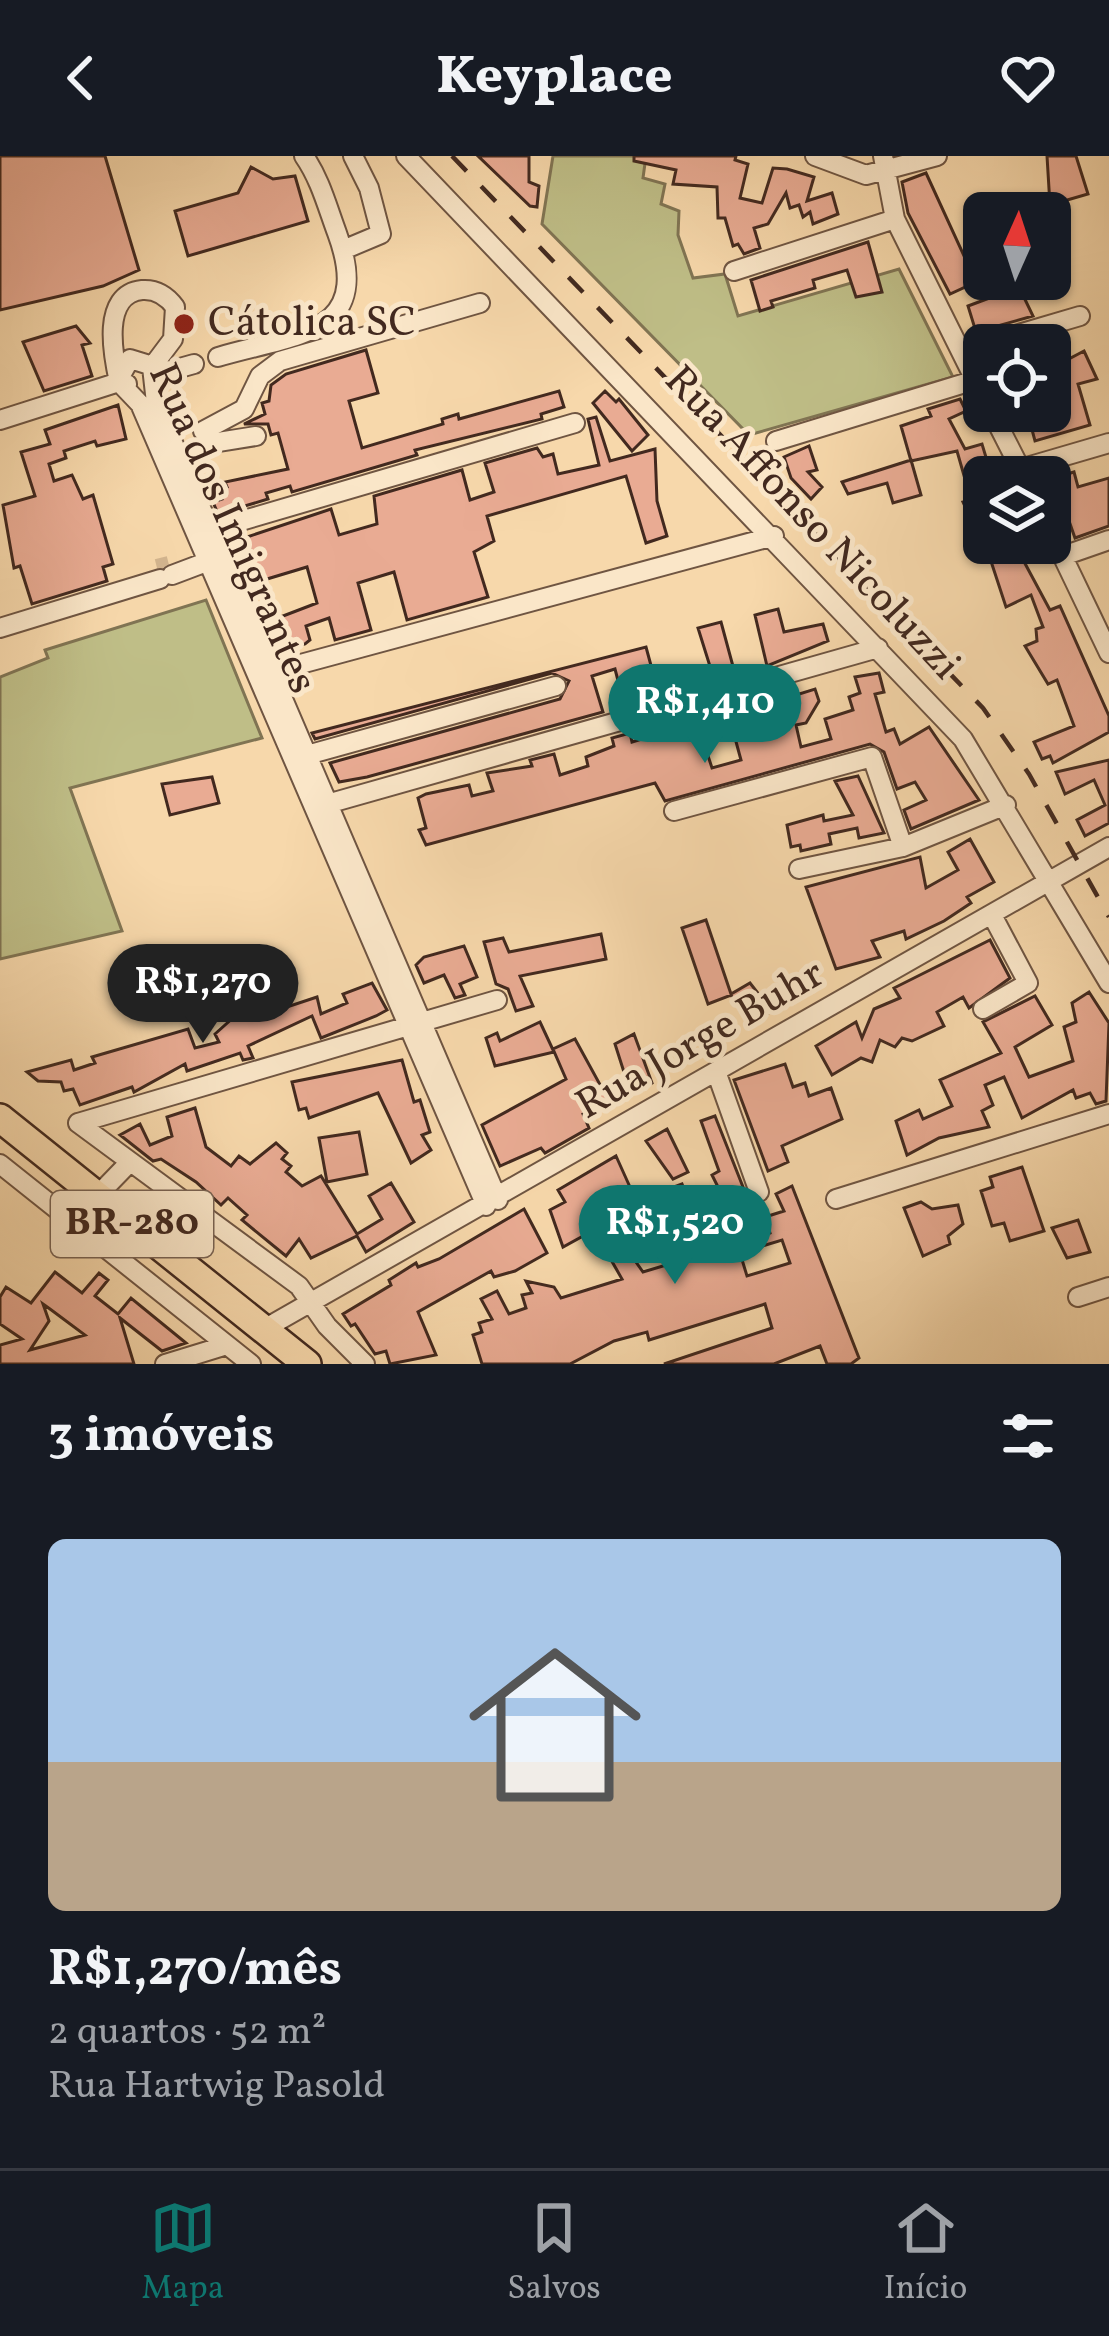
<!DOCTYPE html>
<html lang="pt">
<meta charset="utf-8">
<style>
:root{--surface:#171b24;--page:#20242c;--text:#f1f3f6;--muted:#9ea1a6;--line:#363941;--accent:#0f766e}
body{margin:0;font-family:Vollkorn,serif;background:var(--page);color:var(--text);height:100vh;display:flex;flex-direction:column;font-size:45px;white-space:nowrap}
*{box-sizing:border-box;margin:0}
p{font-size:39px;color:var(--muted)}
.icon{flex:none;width:66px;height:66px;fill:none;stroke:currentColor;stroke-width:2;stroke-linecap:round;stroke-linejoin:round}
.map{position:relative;height:1208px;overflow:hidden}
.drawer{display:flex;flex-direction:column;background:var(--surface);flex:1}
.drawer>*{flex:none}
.needle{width:78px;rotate:3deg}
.fabs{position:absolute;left:963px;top:36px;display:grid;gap:24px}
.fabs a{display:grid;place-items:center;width:108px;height:108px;border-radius:18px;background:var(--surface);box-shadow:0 3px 9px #0004;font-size:60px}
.price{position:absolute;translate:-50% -102px;padding:0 27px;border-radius:42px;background:var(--accent);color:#fff;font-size:39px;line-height:78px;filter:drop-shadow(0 3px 6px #0008)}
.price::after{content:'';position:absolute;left:50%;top:72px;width:36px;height:27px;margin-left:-18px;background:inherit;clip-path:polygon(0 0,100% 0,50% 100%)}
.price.current{background:#222;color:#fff}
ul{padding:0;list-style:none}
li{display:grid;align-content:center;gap:24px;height:636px;padding:0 48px}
li span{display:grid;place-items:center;height:372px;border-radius:18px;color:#555}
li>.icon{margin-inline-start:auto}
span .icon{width:216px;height:216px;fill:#fffc;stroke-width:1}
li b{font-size:51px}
h2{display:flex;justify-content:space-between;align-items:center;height:144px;padding:0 48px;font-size:51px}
header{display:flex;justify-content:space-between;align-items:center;height:156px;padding:0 48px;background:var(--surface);font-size:54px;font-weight:800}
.dock{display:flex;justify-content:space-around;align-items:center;height:168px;border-top:3px solid var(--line);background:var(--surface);font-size:33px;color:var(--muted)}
.dock a{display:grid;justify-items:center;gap:6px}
.dock .current{color:var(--accent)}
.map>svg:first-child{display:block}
.green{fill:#bfbe87;stroke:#807453;stroke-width:3}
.building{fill:#e9ab93;stroke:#42291f;stroke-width:3;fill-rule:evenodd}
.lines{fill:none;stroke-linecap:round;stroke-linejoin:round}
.minor-tunnel{stroke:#d3b58f;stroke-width:18;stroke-dasharray:18 9;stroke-linecap:butt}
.minor-casing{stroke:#6f5542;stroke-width:22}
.highway-casing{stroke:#42291f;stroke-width:32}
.minor{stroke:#fae6c8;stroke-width:18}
.highway{stroke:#f7d8ab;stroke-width:27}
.rail{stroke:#42291f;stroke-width:4.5;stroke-dasharray:21 21;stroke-linecap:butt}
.poi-dot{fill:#8f2418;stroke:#fae6c8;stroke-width:4.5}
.labels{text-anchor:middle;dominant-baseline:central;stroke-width:10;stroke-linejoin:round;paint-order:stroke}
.shield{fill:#fae6c8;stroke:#796252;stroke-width:3}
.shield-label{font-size:39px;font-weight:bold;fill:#42291f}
.poi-label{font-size:42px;fill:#42291f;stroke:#fae6c8;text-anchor:start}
.street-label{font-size:42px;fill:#42291f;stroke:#fae6c8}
</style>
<header><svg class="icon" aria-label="back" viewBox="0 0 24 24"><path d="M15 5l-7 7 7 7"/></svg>Keyplace<svg class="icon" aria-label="heart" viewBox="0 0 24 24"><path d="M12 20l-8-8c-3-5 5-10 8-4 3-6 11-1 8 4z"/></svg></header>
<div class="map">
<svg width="1109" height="1208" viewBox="0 0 1109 1208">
<rect width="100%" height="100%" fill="#f7d8ab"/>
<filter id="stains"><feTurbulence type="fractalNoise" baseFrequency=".00167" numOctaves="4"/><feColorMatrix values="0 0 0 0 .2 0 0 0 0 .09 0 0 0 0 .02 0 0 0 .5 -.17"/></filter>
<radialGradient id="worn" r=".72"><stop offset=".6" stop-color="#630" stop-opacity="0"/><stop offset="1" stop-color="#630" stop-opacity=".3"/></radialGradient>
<path class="green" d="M553,0H646L643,22L665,28L661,48L679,55L678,79L693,122L725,118L738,160L899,113L953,221L749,279L542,68Z
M206,444L262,582L70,632L122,775L0,803V521L48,502L45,494Z"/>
<path class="building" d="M0,0H105L139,114L103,130L0,154Z
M478,0H529V26L539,30L537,51L530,50Z
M634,0H736L735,4L748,8L740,42L762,47L773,12L787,13L814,21L807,45L832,37L838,58L813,68L810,56L803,61L799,49L790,52L786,37L768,68L754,72L760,92L744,98L738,88L733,90L725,62H718L717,31L673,28L676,14L634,5Z
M1047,0H1076L1088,38L1050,49Z
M251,11L273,23L295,20L308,65L188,100L175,55L238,37Z
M926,17L976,126L950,138L908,57L902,26Z
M868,86L882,136L856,141L847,114L813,124L815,132L771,145L773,151L760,155L751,124Z
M1019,131L1033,160L976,176L968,150Z
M76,170L90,187L82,189L92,220L44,235L23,186Z
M366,194L378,237L349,245L362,292L443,268L442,263L458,258L459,263L559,235L564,251L541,258L542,263L415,294L417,299L292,336L290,330L266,337L268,343L218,358L213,346L222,343L219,333L227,331L225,326L288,313L278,277L271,279L268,268H244L265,258L262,247L269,245L271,229L286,218Z
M1084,195L1097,223L1078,228L1090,269L1035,285L1027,255H1050V213Z
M605,235L616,246L619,243L648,279L632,295L593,247Z
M960,243L966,255L949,263L965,293L982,288L992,321H984V369L975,372L963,346L971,344L957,295L911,305L901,270L931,260L928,253Z
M118,249L126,283L97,290L95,285L64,295L66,302L49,308L54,325L72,319L83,343L93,339L113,408L103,411L107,425L32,448L20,410L14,412L3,349L35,340L21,296L50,288L45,274Z
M596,261L610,305L655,293L657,345L667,380L646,387L626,320L487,360L494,385L474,396L488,441L407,464L394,416L358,427L371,474L335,484L329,462L306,470L310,484L305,488L278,496L270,465L317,447L307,411L257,426L247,381L331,353L339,379L377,368L374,340L462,314L470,344L494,336L485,307L537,292L543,301L553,298L558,318L599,309L588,263Z
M809,290L817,314L808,316L822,331L811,343L791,322L784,301Z
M911,304L921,339L893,347L887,327L848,338L842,326Z
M1074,316L1078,331L1109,322V370L1075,382L1054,322Z
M985,387H1014L1050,454L1060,450L1109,560V576L1053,607L1050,600L1042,603L1034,586L1074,570L1057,524L1048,528L1025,490L1037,485L1036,473L1043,471L1031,439L1006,451Z
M778,453L784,476L823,468L828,485L767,510L755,459Z
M721,466L734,514L713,520L698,472Z
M646,491L656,528L622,540L615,513L592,520L603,556L367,621L339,626L330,607L560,543L569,525L552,517L315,583L312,577Z
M879,517L884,536L875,538L886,576L894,573L900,588L929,571L979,644L911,673L904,654L926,644L915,626L897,633L884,596L870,588L665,645L655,627L426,689L419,674L426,672L418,642L426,638L469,629L472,640L493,635L487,617L532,610L530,604L554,598L560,619L588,610L586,601L614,590L612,582L630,577L632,586L697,566L712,612L741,604L729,560L815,533L819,545L806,567L796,569L801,591L831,583L825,563L853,554L849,541L860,537L855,521Z
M1109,604V667L1085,680L1077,664L1105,649L1094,624L1065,638L1056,616Z
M858,620L884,677L859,682L857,672L829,678L831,688L801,695L800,689L791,691L787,669L823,659L824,665L853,659L835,625Z
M212,621L219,647L170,659L162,628Z
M970,683L994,726L967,741L971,747L944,765L906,783L904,775L872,785L880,801L836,813L806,731L920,701L926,732L958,714L948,696Z
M706,764L731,838L750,827L772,855L748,868L731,839L708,848L682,772Z
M601,778L606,803L520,820L533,850L516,855L508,833L496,828L484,786L503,782L509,796Z
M990,784L1010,822L969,852L963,841L937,856L944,870L912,885L902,882L895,891L880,884L872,906L861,902L832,919L816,890L856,866L862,882L874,853L900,842L894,832Z
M464,790L477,821L460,828L465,839L455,842L444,819L424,827L416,809L424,801Z
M372,827L387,854L376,860L321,882L312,860L248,890L253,902L243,904L240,897L187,915L185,908L134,936L132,931L80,949L73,933L64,935L61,926L38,925L27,916L71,904L74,914L95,907L92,901L188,873L195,892L219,886L215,878L234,861L269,851L272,856L317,841L321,858L347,847L343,838Z
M1089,836L1109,867L1106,945L1096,948L1090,937L1076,942L1073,934L1022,962L1004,921L985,929L993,949L982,955L989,971L939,982L907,999L896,965L919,954L923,963L952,950L940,924L1001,897L983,866L1035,840L1052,869L1015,891L1029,921L1073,905L1064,871L1076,866L1072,847Z
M540,866L554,896L495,910L486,882L497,877L500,885Z
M634,878L652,927L631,938L615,888Z
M575,883L609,945L583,958L589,972L545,997L541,992L500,1010L482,969L566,923L553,893Z
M402,904L414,946L420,944L430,976L422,979L431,994L411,1007L378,937L309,962L306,952L299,954L292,926Z
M785,908L793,931L805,927L809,940L831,932L842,963L782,990L788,1006L768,1015L734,924Z
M195,952L206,991L231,1010L239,1000L250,1008L276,987L287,997L282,1003L291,1010L286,1016L302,1030L321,1020L357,1078L382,1063L369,1040L391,1027L414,1066L366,1096L357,1080L311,1102L299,1083L286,1100L242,1064L247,1059L228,1042L221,1049L196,1026L161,1003L153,1005L120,979L140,968L150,989L172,980L167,961Z
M715,960L743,1031L723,1041L712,1019L719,1015L701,965Z
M667,973L688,1016L673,1023L646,985Z
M359,976L367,1018L327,1026L319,982Z
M616,1000L634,1040L610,1052L623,1077L617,1079L643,1116L683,1104L658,1037L682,1028L690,1049L699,1046L701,1052L724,1040L732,1060L699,1074L708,1096L770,1077L765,1061L784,1055L776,1038L792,1030L859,1202L851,1208H827L820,1190L774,1208H664L772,1172L765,1148L649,1184L647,1176L614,1185L570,1208H482L473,1179L482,1176L479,1167L492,1163L481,1143L497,1135L509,1158L526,1152L522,1139L532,1137L526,1125L554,1131L561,1142L622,1123L594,1074L563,1091L550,1054L565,1046L558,1034ZM782,1084L790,1107L747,1120L740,1097Z
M1022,1011L1044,1075L1010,1085L1004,1067L992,1070L981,1035L993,1031L990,1021Z
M921,1046L932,1053L958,1049L963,1068L948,1080L950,1088L923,1100L904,1052Z
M524,1053L547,1097L515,1115L494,1121L491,1115L418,1156L436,1199L390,1208L386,1195L375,1198L355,1168L351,1170L343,1158L391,1129L389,1124L416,1107L418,1111L439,1103Z
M1078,1064L1090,1096L1067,1102L1052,1072Z
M55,1116L82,1137L99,1117L108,1124L95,1140L118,1158L131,1142L186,1187L162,1195L120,1162L134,1208H0V1189L22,1183L0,1168V1141L6,1131L31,1147ZM43,1148L50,1153L85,1179L30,1194L49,1165Z"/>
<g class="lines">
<path class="minor-tunnel" d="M157,412L169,409"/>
<g class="minor-casing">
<path id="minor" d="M406,0L963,583L1109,827
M815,0L866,19L937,0
M883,0L895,63L984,242
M343,94L381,78L369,32L353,0
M734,115L895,63
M961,195L1080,160
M218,201C295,178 375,180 337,77C327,50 320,23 304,0
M120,221L130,203L169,215L194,208
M991,255L1024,320
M0,264L119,226L127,228
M203,275L244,253L260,220L280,205L480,147
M776,285L975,224
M206,288L256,280
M1020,313L1109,287
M210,374L575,267
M1050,374L1109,497
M1063,400L1109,384
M172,419L217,402
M0,472L160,423
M271,516L774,380
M307,599L556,530
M320,650L878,492
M674,655L872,601L903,691
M799,713L903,691L1006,649
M983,853L1028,827L992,759
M717,918L759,1036
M78,967L497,844
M78,967L299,1130L327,1170L365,1208
M0,1008L251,1208
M97,1040L128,1008
M836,1043L1109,958
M486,1050L140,248L119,226C113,199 101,138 142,134C156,133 167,140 175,151L173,183L152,211L156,247L498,1044
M1078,1141L1109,1131
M264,1173L1109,691
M165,1208L227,1189"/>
</g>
<g class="highway-casing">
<path id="highway" d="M0,962L307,1208"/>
</g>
<use href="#minor" class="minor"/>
<use href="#highway" class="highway"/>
<path class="rail" d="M452,0L983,552L1029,618L1109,761"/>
</g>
<circle class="poi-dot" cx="184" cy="168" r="12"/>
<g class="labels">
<rect class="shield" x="51" y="1035" width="162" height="66" rx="9"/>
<g class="shield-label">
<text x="132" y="1068">BR-280</text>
</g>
<g class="poi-label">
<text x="208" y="168">Cátolica SC</text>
</g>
<g class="street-label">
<text transform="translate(811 368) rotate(47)">Rua Affonso Nicoluzzi</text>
<text transform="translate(231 373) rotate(66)">Rua dos Imigrantes</text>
<text transform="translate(701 885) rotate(-30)">Rua Jorge Buhr</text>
</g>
</g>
<rect width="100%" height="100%" filter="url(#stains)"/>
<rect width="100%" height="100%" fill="url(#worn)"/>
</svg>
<div class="fabs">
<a><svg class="needle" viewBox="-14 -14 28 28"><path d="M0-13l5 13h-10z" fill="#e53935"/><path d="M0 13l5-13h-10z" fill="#9ea1a6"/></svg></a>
<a><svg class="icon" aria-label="locate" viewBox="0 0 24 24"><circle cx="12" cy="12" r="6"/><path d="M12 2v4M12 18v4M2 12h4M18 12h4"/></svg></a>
<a><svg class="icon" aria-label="layers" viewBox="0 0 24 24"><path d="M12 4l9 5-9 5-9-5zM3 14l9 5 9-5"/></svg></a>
</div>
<b class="price" style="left:705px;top:610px">R$1,410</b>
<b class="price current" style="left:203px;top:890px">R$1,270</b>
<b class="price" style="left:675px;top:1131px">R$1,520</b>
</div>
<section class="drawer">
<h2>3 imóveis<svg class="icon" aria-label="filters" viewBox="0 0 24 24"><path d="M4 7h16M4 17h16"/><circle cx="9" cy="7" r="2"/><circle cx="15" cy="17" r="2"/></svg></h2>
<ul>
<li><span style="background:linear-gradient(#a9c7e8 60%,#b9a48a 0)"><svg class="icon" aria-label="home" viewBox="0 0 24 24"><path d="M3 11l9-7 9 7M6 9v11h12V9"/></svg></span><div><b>R$1,270/mês</b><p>2 quartos · 52 m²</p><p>Rua Hartwig Pasold</p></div></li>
</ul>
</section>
<nav class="dock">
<a class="current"><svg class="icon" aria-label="map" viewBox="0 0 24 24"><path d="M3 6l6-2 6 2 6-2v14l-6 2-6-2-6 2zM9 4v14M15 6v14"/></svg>Mapa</a>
<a><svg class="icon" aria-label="saved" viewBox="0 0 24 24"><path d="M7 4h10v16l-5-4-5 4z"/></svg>Salvos</a>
<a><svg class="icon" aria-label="home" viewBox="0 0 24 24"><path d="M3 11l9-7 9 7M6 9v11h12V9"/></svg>Início</a>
</nav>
